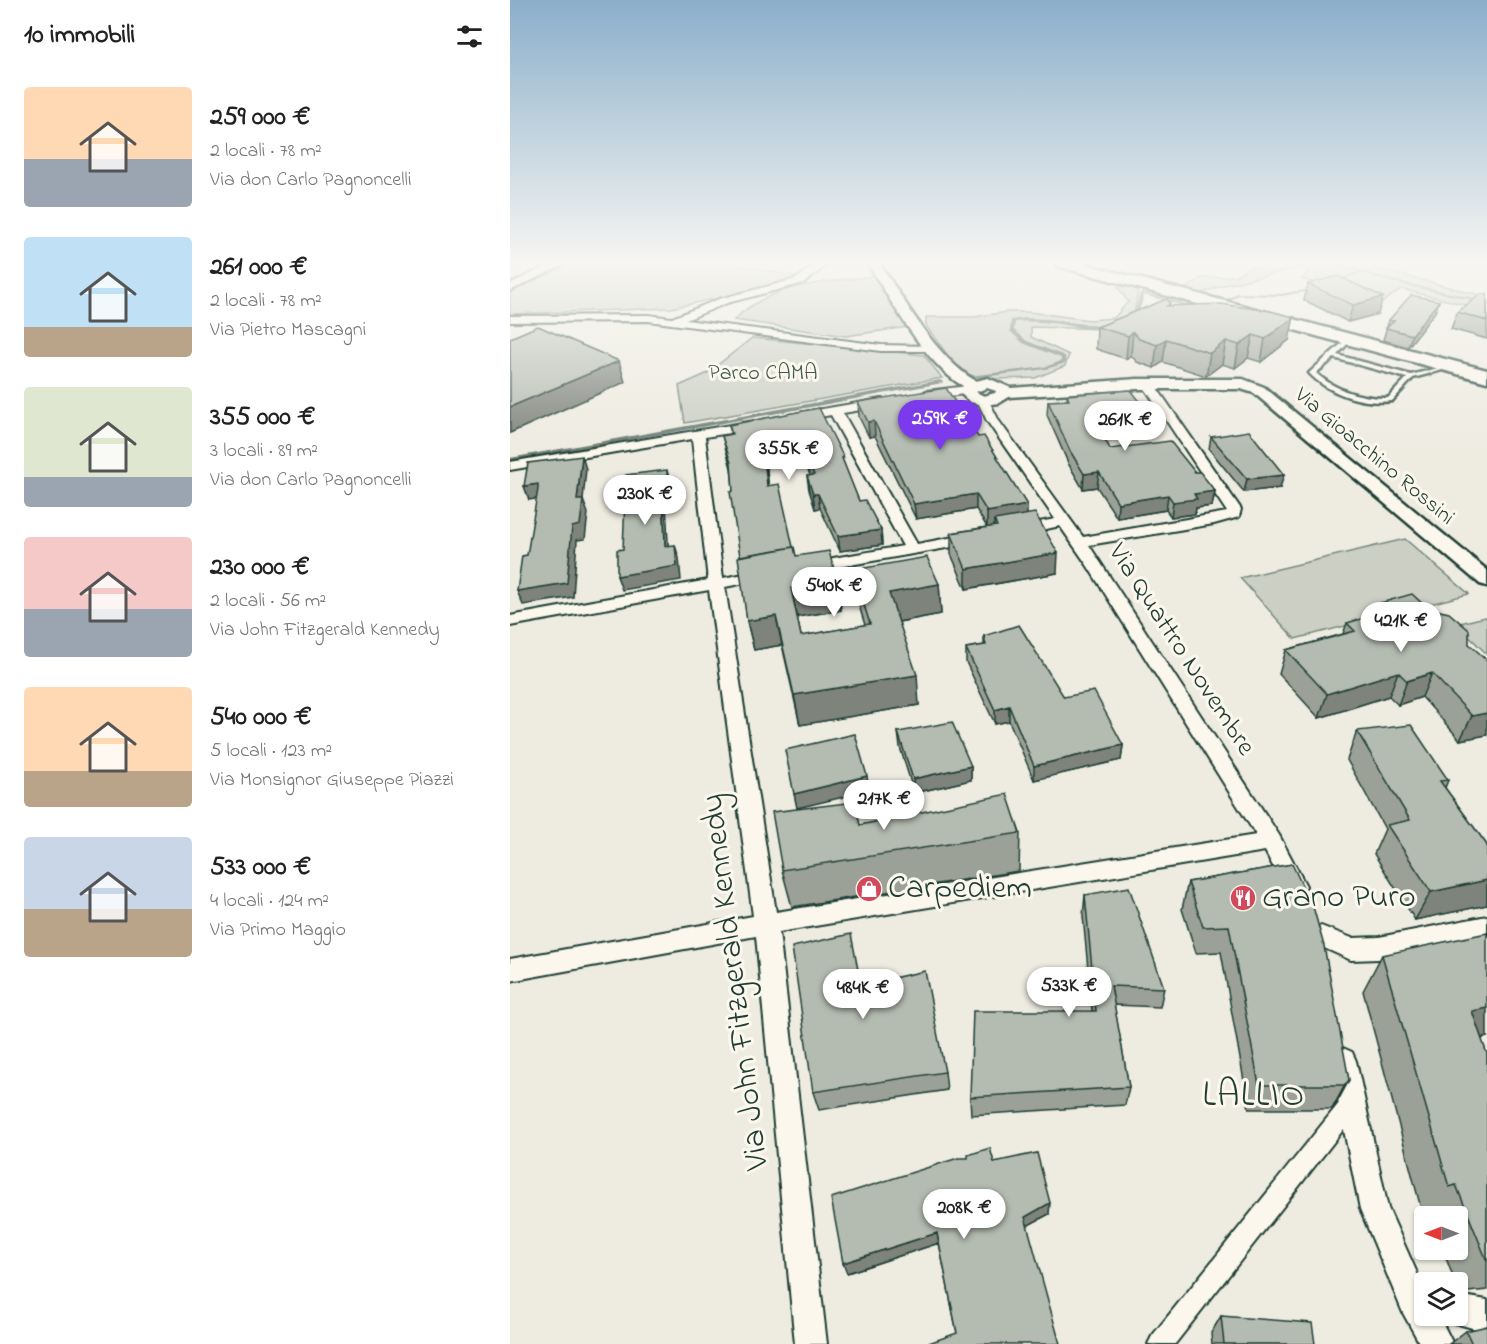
<!DOCTYPE html>
<html lang="it">
<meta charset="utf-8">
<style>
:root{--surface:#fff;--page:#f2f2f2;--text:#222;--muted:#767676;--accent:#7c3aed}
body{margin:0;font-family:"Indie Flower",sans-serif;background:var(--page);color:var(--text);height:100vh;display:flex;flex-direction:column;font-size:22px;white-space:nowrap}
*{box-sizing:border-box;margin:0}
p{font-size:20px;color:var(--muted)}
.icon{flex:none;width:33px;height:33px;fill:none;stroke:currentColor;stroke-width:2;stroke-linecap:round;stroke-linejoin:round}
.map{position:relative;flex:1;overflow:hidden}
.details{display:flex;flex-direction:column;background:var(--surface);width:510px}
.details>*{flex:none}
.needle{width:39px;rotate:270deg}
.fabs{position:absolute;left:904px;top:1206px;display:grid;gap:12px}
.fabs a{display:grid;place-items:center;width:54px;height:54px;border-radius:6px;background:var(--surface);box-shadow:0 2px 4px #0004;font-size:30px}
.price{position:absolute;translate:-50% -51px;padding:0 14px;border-radius:21px;background:#fff;color:#222;font-size:20px;line-height:39px;filter:drop-shadow(0 2px 3px #0008)}
.price::after{content:'';position:absolute;left:50%;top:36px;width:18px;height:14px;margin-left:-9px;background:inherit;clip-path:polygon(0 0,100% 0,50% 100%)}
.price.on{background:var(--accent);color:#fff}
ul{padding:0;list-style:none}
li{display:flex;align-items:center;gap:18px;height:150px;padding:0 24px}
li span{display:grid;place-items:center;flex:none;width:168px;height:120px;border-radius:6px;color:#555}
li>.icon{margin-inline-start:auto}
span .icon{width:72px;height:72px;fill:#fffc;stroke-width:1}
li b{font-size:26px}
h2{display:flex;justify-content:space-between;align-items:center;height:72px;padding:0 24px;font-size:26px}
main{display:flex;flex:1;min-height:0}
.map>svg:first-child{display:block}
.green{fill:#cbcfc4;stroke:#75867c;stroke-width:1.5}
.lines{fill:none;stroke-linecap:round;stroke-linejoin:round}
.stream{fill:#6c7d74;fill-rule:evenodd}
.service-casing{stroke:#1f3d34;stroke-width:5}
.pedestrian-casing{stroke:#1f3d34;stroke-width:4}
.minor-casing{stroke:#1f3d34;stroke-width:4}
.tertiary-casing{stroke:#1f3d34;stroke-width:5}
.primary-casing{stroke:#1f3d34;stroke-width:5}
.service{fill:#fbf7ec;fill-rule:evenodd}
.pedestrian{fill:#fbf7ec;fill-rule:evenodd}
.minor{fill:#fbf7ec;fill-rule:evenodd}
.tertiary{fill:#fbf7ec;fill-rule:evenodd}
.primary{fill:#fbf7ec;fill-rule:evenodd}
.wall{fill:#9ba197;stroke:#1f3d34;stroke-width:1.5}
.shaded-wall{fill:#7e837b;stroke:#1f3d34;stroke-width:1.5}
.building{fill:#b4bbb0;stroke:#1f3d34;stroke-width:1.5}
.labels{text-anchor:middle;dominant-baseline:central;stroke-width:6;stroke-linejoin:round;paint-order:stroke}
.far-park-label{font-size:22px;fill:#415a51;stroke:#fbf7ec}
.far-street-label{font-size:22px;fill:#1f3d34;stroke:#fbf7ec}
.street-label{font-size:27px;fill:#1f3d34;stroke:#fbf7ec}
.near-poi-label{font-size:33px;fill:#1f3d34;stroke:#fbf7ec;text-anchor:start}
.near-street-label{font-size:33px;fill:#1f3d34;stroke:#fbf7ec}
.near-quarter-label{font-size:36px;letter-spacing:1.5px;fill:#1f3d34;stroke:#fbf7ec}
</style>
<main>
<section class="details">
<h2>10 immobili<svg class="icon" aria-label="filters" viewBox="0 0 24 24"><path d="M4 7h16M4 17h16"/><circle cx="9" cy="7" r="2"/><circle cx="15" cy="17" r="2"/></svg></h2>
<ul>
<li><span style="background:linear-gradient(#ffd9b3 60%,#9aa5b1 0)"><svg class="icon" aria-label="home" viewBox="0 0 24 24"><path d="M3 11l9-7 9 7M6 9v11h12V9"/></svg></span><div><b>259 000 €</b><p>2 locali · 78 m²</p><p>Via don Carlo Pagnoncelli</p></div></li>
<li><span style="background:linear-gradient(#bfe0f5 75%,#b9a48a 0)"><svg class="icon" aria-label="home" viewBox="0 0 24 24"><path d="M3 11l9-7 9 7M6 9v11h12V9"/></svg></span><div><b>261 000 €</b><p>2 locali · 78 m²</p><p>Via Pietro Mascagni</p></div></li>
<li><span style="background:linear-gradient(#dfe7d0 75%,#9aa5b1 0)"><svg class="icon" aria-label="home" viewBox="0 0 24 24"><path d="M3 11l9-7 9 7M6 9v11h12V9"/></svg></span><div><b>355 000 €</b><p>3 locali · 89 m²</p><p>Via don Carlo Pagnoncelli</p></div></li>
<li><span style="background:linear-gradient(#f6c9c9 60%,#9aa5b1 0)"><svg class="icon" aria-label="home" viewBox="0 0 24 24"><path d="M3 11l9-7 9 7M6 9v11h12V9"/></svg></span><div><b>230 000 €</b><p>2 locali · 56 m²</p><p>Via John Fitzgerald Kennedy</p></div></li>
<li><span style="background:linear-gradient(#ffd9b3 70%,#b9a48a 0)"><svg class="icon" aria-label="home" viewBox="0 0 24 24"><path d="M3 11l9-7 9 7M6 9v11h12V9"/></svg></span><div><b>540 000 €</b><p>5 locali · 123 m²</p><p>Via Monsignor Giuseppe Piazzi</p></div></li>
<li><span style="background:linear-gradient(#c9d6e8 60%,#b9a48a 0)"><svg class="icon" aria-label="home" viewBox="0 0 24 24"><path d="M3 11l9-7 9 7M6 9v11h12V9"/></svg></span><div><b>533 000 €</b><p>4 locali · 124 m²</p><p>Via Primo Maggio</p></div></li>
</ul>
</section>
<div class="map">
<svg width="977" height="1344" viewBox="0 0 977 1344">
<rect width="100%" height="100%" fill="#eeece1"/>
<filter id="ink" filterUnits="userSpaceOnUse"><feTurbulence type="fractalNoise" baseFrequency=".0167" numOctaves="2"/><feDisplacementMap in="SourceGraphic" scale="12" xChannelSelector="R" yChannelSelector="G"/><feConvolveMatrix kernelMatrix="1 2 1 2 8 2 1 2 1" color-interpolation-filters="sRGB"/></filter>
<g filter="url(#ink)">
<path class="green" d="M62,263H220L286,277L250,289L161,308L0,314V292Z
M781,263H847L977,297V310L891,289L872,303L836,287L823,289L792,279L800,271L791,267L715,285L689,294L672,291L691,278L725,276L740,267L755,268Z
M365,276L398,327L336,336L224,320C260,283 316,283 365,276Z
M608,287H621L628,291L622,326L598,329L521,327V337L559,355L555,366L525,378L484,379L452,374L416,326V317H464L498,312H519L580,320L604,318L618,302Z
M242,338L414,355L432,378L175,423L169,386L196,374Z
M895,539L959,594L785,639L730,578Z
M975,617L977,619V654L946,624Z"/>
<g class="lines">
<path class="stream" d="M819,263H827L886,281L977,301V303L885,283L852,273L823,283V281L848,272Z
M804,288L806,289V290L771,296L728,295L718,302L714,301L727,293L771,294Z
M632,292L687,307V308L685,309L634,295L626,321L622,322L630,293Z
M515,318L538,319L595,327L597,328C583,332 564,326 549,324C534,322 520,321 505,322L504,330L517,341L555,356L556,363L536,369L465,378V376L467,375L535,367L551,361V358L513,343L500,331L501,320Z
M430,380L433,382L432,383L0,462V458Z"/>
<g class="service-casing">
<path id="service" d="M839,337L842,339L827,355L901,375L940,365L943,367L903,378L882,401C853,405 819,394 799,373ZM824,358L897,378L878,398C851,398 826,391 806,373Z"/>
</g>
<g class="pedestrian-casing">
<path id="pedestrian" d="M841,1094L848,1097L851,1104L848,1111L665,1344H638L642,1336L834,1097Z"/>
</g>
<g class="minor-casing">
<path id="minor" d="M43,263H57L0,291V284Z
M307,263H319L294,283L217,303L176,320L371,345L422,346L426,347V351H371L138,321L0,322V316L138,315L162,318L209,299L286,279Z
M638,380L642,381L731,509L729,517L704,524L579,545L769,835L796,886L793,893L785,895L777,893L755,851L269,932L317,1344H285L246,936L0,981V959L243,916L199,590L0,626V616L198,580L182,439L0,470V462L244,421L250,425L244,429L195,437L213,578L255,570L263,575L261,578L215,587L266,912L746,835L577,565L550,526L509,535L501,530L504,527L545,519L477,421L467,400L473,396L477,397L489,421L573,537L717,512L632,384Z
M458,386L464,390L462,393L416,399L410,395L416,391Z
M371,399L375,400L377,403L375,406L333,413L407,544L465,533L473,538L465,543L300,572L294,570L292,567L294,564L300,562L393,546L321,415L289,421L283,417L289,413Z
M977,916V936L869,959L841,960L803,943L799,936L803,929L811,926L842,938L869,937Z
M833,1048L842,1052L846,1061L878,1208L915,1291V1316H929L943,1344H910L893,1313L850,1209L820,1061L824,1052Z
M948,1295L977,1300V1332L937,1321L935,1316H948Z"/>
</g>
<g class="tertiary-casing">
<path id="tertiary" d="M357,263H369C396,302 425,357 466,381L478,378L501,388L627,379H733L754,387L977,570V586L970,584L744,393L731,389H627L499,397L489,403L474,405L460,402L450,393L453,386C415,364 382,301 357,263ZM477,388L486,391L485,393L474,396L466,392Z"/>
</g>
<g class="primary-casing">
<path id="primary" d="M545,263H571L977,370V382L547,266Z"/>
</g>
<use href="#service" class="service"/>
<use href="#pedestrian" class="pedestrian"/>
<use href="#minor" class="minor"/>
<use href="#tertiary" class="tertiary"/>
<use href="#primary" class="primary"/>
</g>
<path class="wall" d="M798,284L868,314L838,322L794,300Z
M977,295V339L941,329L947,312Z
M929,301L925,312L898,347L873,340L879,320Z
M660,306L779,340L751,362L738,358L725,368L712,364L696,376L653,362L644,368L627,362L621,355L616,359L586,349L587,327Z
M557,395L635,408L633,421L588,426L600,449L685,472L705,491L702,506L686,508L685,514L661,517L656,510L607,518L587,487L573,489L559,465L537,415L538,401L557,400Z
M348,402L517,514L547,573L456,589L441,554V533L477,527L466,509L406,519L365,436L359,437L349,417Z
M309,408L349,501L371,530L372,545L330,551L310,508L305,509L299,490L297,476L300,475L290,453L256,459L258,486L283,547L286,556L327,580L331,610L287,617L291,636L355,625L347,599L343,570L429,584L431,614L389,622L409,705L290,725L272,645L244,650L237,621L221,468L212,436L221,434L219,425Z
M701,437L770,488L734,492L699,449Z
M863,605L959,644L977,735L950,740L912,697L888,705L879,696L809,718L769,674L776,650L833,634L837,623L859,617Z
M474,636L554,697L613,745L611,760L524,780L499,721L485,724L456,662V648L474,645Z
M847,731L938,780L935,788L977,845V905L905,920L864,854L875,829L837,760Z
M388,732L461,766V780L404,793L390,747Z
M350,825L510,833L509,871L282,907L272,870Z
M782,864L839,1080L826,1104L822,1109H739L711,952L686,953L672,909L678,882Z
M575,895L654,988L650,1007L604,1005L619,1087L615,1105L461,1115L460,1097L582,1011L573,916Z
M872,955L977,1037L971,1039L977,1054V1290L949,1293L948,1289V1282H945L933,1250H948V1216H920V1215L913,1216L853,991Z
M351,985L435,1072L437,1090L309,1110L303,1092Z
M484,1162L539,1214L518,1225L447,1333L429,1243L337,1273L333,1263Z
M711,1316L805,1344H702L701,1333Z
M956,1331L977,1344H939Z"/>
<path class="shaded-wall" d="M873,297L868,314L838,322L843,305Z
M929,301L925,312L898,347L902,335Z
M784,317L779,340L751,362L755,339Z
M623,332L621,355L616,359L618,336Z
M743,335L738,358L725,368L729,345Z
M656,339L653,362L644,368L647,345Z
M716,341L712,364L696,376L700,353Z
M109,361L115,382L0,433V407Z
M364,421L365,436L359,437L358,422Z
M288,439L290,453L256,459L260,501L257,486L253,445Z
M72,456L76,469L73,500L78,513L75,539L67,540L63,597L13,605L7,591L62,527L67,500Z
M157,470L160,483L161,503L156,504L159,560L155,546L153,491Z
M589,472L587,487L573,489L574,474Z
M774,475L770,488L734,492L737,479Z
M28,484L33,498L19,500L14,486Z
M705,491L702,506L686,508L685,514L661,517L663,502L684,494Z
M303,494H308L310,508L305,509Z
M466,494V509L406,519L404,504Z
M658,495L656,510L607,518L608,503Z
M517,505V521L484,520V527L477,528V512Z
M371,530L372,545L330,551L328,536Z
M165,545L169,558L171,580L112,590L107,576Z
M548,553L547,573L456,589V569Z
M327,580L331,610L287,617L281,588Z
M429,584L431,614L382,623L379,593Z
M266,616L272,645L244,650L237,621Z
M888,672L879,696L809,718L817,694Z
M922,673L912,697L888,705L897,681Z
M407,675L409,705L290,725L284,695Z
M499,706V721L485,724V710Z
M977,713V735L950,740L962,716Z
M613,745L611,760L524,780V766Z
M461,766V780L404,793L403,779Z
M357,776L359,791L287,808L284,794Z
M977,880V905L905,920L921,892Z
M977,1008V1037L937,1046L962,1011Z
M839,1080L826,1104L822,1109L835,1085Z
M540,1203L539,1214L515,1227V1217Z
M427,1233L429,1243L337,1273L333,1263Z"/>
<path class="building" d="M828,276L873,297L843,305L798,284Z
M971,294L977,295V321L947,312Z
M901,295L929,301L902,335L876,328L884,321L879,320Z
M657,299L660,304L657,306L711,304L760,311L784,317L755,339L743,335L729,345L716,341L700,353L656,339L647,345L629,339L623,332L618,336L587,327Z
M28,326L109,361L0,407V338Z
M436,388L468,437L474,436L517,505L477,512L466,494L404,504L364,421L358,422L348,402Z
M621,390L635,408L581,412L600,449L660,441L685,472H690L705,491L684,494L687,499L663,502L658,495L608,503L589,472L574,474L560,451L538,401L559,400L557,395Z
M309,408L334,458H332L349,501L355,500L371,530L328,536L308,494H303L297,476L304,475L288,439L253,445L257,486L269,484L283,547L230,556L220,492L223,491L221,463L212,436L222,434L219,425Z
M739,431L774,475L737,479L701,437Z
M72,456L67,500H73L70,525L62,527L57,583L7,591L12,556L17,555L28,489V484L14,486L18,463Z
M157,470V490L153,491L155,546L165,545L167,566L107,576V550L113,549L116,475Z
M525,513L548,553L456,569L441,533L487,526L484,520Z
M284,547L286,556L319,551L327,580L281,588L291,636L360,624L343,570L417,557L429,584L379,593L407,675L284,695L266,616L237,621L228,557Z
M902,594L917,608L939,613L959,630V644L977,660V713L962,716L922,673L897,681L888,672L817,694L776,650L845,631L837,623L872,613L863,605Z
M509,625L554,697L584,691L613,745L524,766L499,706L485,710L456,648L476,645L474,636Z
M442,722L461,766L403,779L388,732Z
M901,725L938,780L930,781L977,845V880L921,892L877,825L900,820L847,731Z
M345,734L357,776L284,794L275,750Z
M497,794L510,833L272,870L262,812L345,802L350,825Z
M782,864L804,910L814,946L839,1080L835,1085H749L719,926L693,927L678,882Z
M619,887L654,988L601,986L619,1087L460,1097L463,1011H586L575,895Z
M977,933V1008L962,1011L977,1054V1261L946,1185L939,1187L872,955Z
M341,934L351,985L415,971L435,1072L303,1092L282,947Z
M480,1148L484,1162L527,1153L540,1203L515,1217L550,1344H416L447,1333L427,1233L333,1263L321,1198L448,1158H458V1155Z
M711,1316L802,1323L805,1344H714Z
M977,1326V1344H962L956,1331Z"/>
</g>
<linearGradient id="sky" x2="0" y2="1"><stop stop-color="#8bafcb"/><stop offset="0.58" stop-color="#f7f6f2"/><stop offset="1" stop-color="#f7f6f2" stop-opacity="0"/></linearGradient>
<rect width="977" height="452" fill="url(#sky)"/>
<defs>
<g id="shop-disc" transform="scale(1.35)"><circle r="9.5" fill="#d1495b" stroke="#fbf7ec"/><path d="M-5-2.5h2.3a2.7 3.5 0 0 1 5.4 0H5L5.5 6h-11ZM-1.5-2.5h3a1.5 2.3 0 0 0-3 0Z" fill="#fff"/></g>
<g id="restaurant-disc" transform="scale(1.35)"><circle r="9.5" fill="#d1495b" stroke="#fbf7ec"/><path d="M-5-6h1v4h1v-4h1v4h1v-4h1v5L-1.5 .5V6h-2V.5L-5-1ZM5-6V6H3V1.5H1.5Q1.5-4 5-6Z" fill="#fff"/></g>
</defs>
<g fill-rule="evenodd">
<use href="#shop-disc" x="359" y="889"/>
<use href="#restaurant-disc" x="733" y="898"/>
</g>
<g class="labels">
<g class="far-park-label">
<text x="253" y="374">Parco CAMA</text>
</g>
<g class="far-street-label">
<text transform="translate(864 457) rotate(40)">Via Gioacchino Rossini</text>
</g>
<g class="street-label">
<text transform="translate(671 650) rotate(57)">Via Quattro Novembre</text>
</g>
<g class="near-poi-label">
<text x="378" y="889">Carpediem</text>
<text x="752" y="898">Grano Puro</text>
</g>
<g class="near-street-label">
<text transform="translate(226 982) rotate(-97)">Via John Fitzgerald Kennedy</text>
</g>
<g class="near-quarter-label">
<text x="744" y="1096">LALLIO</text>
</g>
</g>
</svg>
<div class="fabs">
<a><svg class="needle" viewBox="-14 -14 28 28"><path d="M0-13l5 13h-10z" fill="#e53935"/><path d="M0 13l5-13h-10z" fill="#767676"/></svg></a>
<a><svg class="icon" aria-label="layers" viewBox="0 0 24 24"><path d="M12 4l9 5-9 5-9-5zM3 14l9 5 9-5"/></svg></a>
</div>
<b class="price on" style="left:430px;top:451px">259K €</b>
<b class="price" style="left:615px;top:452px">261K €</b>
<b class="price" style="left:279px;top:481px">355K €</b>
<b class="price" style="left:135px;top:526px">230K €</b>
<b class="price" style="left:324px;top:618px">540K €</b>
<b class="price" style="left:891px;top:653px">421K €</b>
<b class="price" style="left:374px;top:831px">217K €</b>
<b class="price" style="left:559px;top:1018px">533K €</b>
<b class="price" style="left:353px;top:1020px">484K €</b>
<b class="price" style="left:454px;top:1240px">208K €</b>
</div>
</main>
